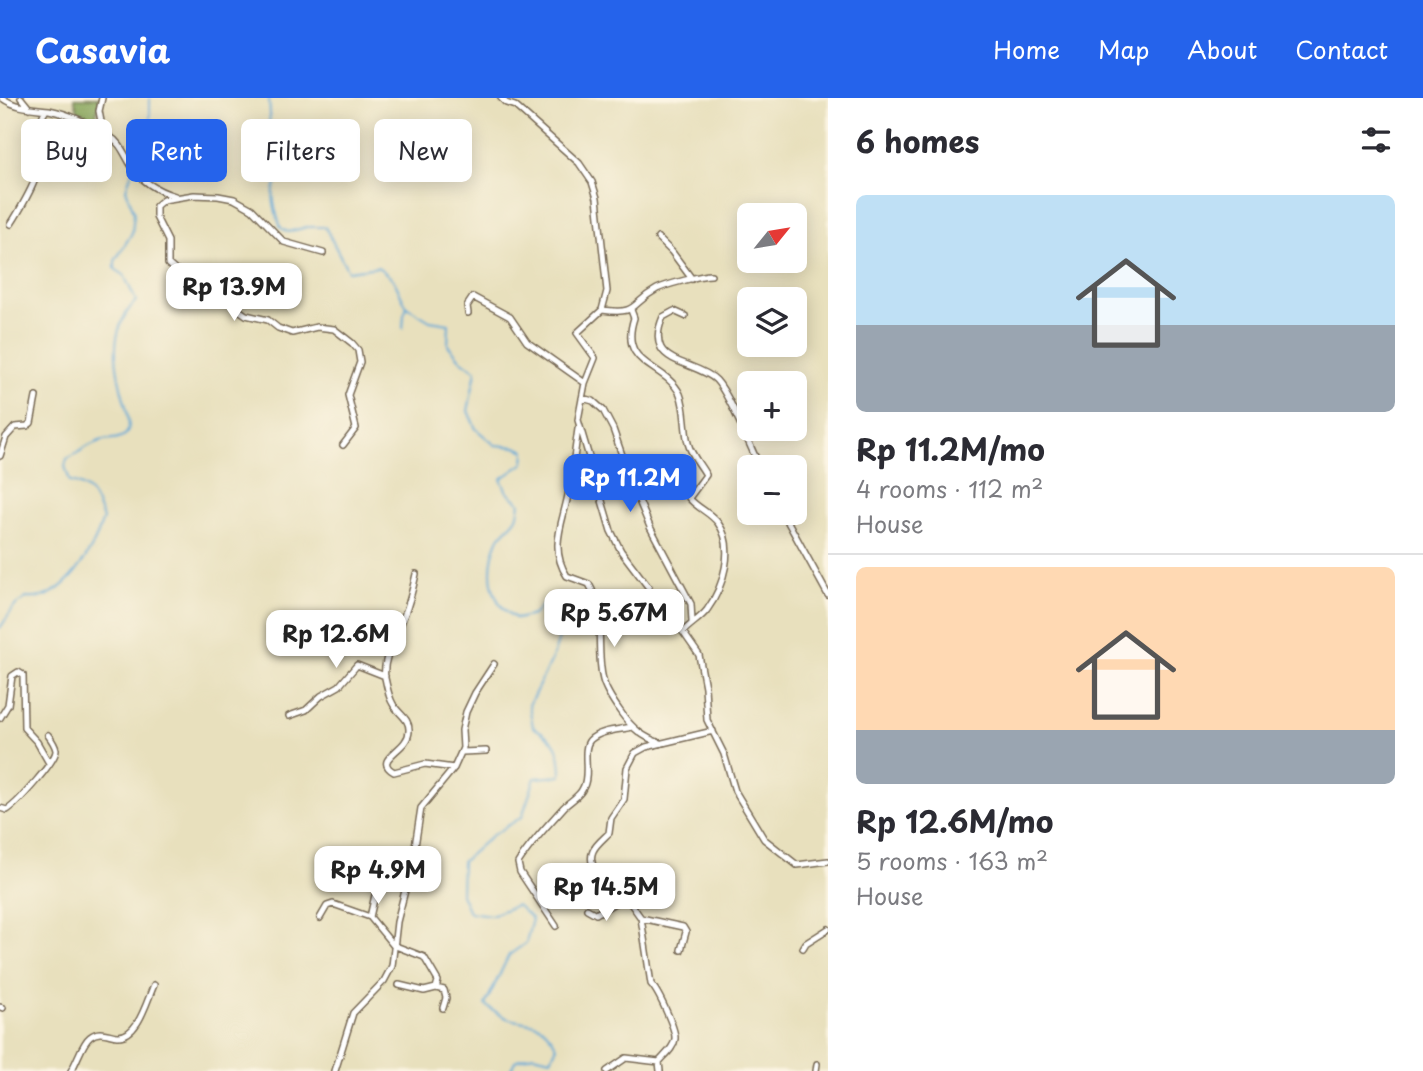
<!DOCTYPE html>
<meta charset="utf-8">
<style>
:root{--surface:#fff;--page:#f2f2f3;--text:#2b2b33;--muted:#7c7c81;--line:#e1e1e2;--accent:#2563eb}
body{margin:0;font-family:"Playpen Sans",sans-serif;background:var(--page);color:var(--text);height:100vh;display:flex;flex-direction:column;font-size:26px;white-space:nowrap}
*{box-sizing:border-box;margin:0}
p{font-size:23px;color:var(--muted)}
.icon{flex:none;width:38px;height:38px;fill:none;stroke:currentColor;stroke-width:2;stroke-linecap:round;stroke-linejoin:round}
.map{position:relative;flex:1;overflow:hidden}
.details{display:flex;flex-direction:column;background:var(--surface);width:595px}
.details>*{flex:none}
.guide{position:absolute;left:21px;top:21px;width:665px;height:63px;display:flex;gap:14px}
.needle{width:46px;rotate:60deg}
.buttons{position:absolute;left:737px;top:105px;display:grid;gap:14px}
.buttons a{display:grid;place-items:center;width:70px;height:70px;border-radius:10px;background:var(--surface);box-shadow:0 4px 18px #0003;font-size:35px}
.price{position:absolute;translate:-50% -60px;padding:0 16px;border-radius:14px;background:#fff;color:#222;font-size:23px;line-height:46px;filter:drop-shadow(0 2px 4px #0008)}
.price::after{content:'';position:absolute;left:50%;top:42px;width:21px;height:16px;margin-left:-10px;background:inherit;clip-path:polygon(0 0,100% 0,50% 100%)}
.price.selected{background:var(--accent);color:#fff}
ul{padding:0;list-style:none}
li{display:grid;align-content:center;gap:14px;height:371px;padding:0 28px}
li+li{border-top:2px solid var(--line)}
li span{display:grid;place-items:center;height:217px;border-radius:10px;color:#555}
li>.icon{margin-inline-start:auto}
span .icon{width:126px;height:126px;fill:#fffc;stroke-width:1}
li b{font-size:30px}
h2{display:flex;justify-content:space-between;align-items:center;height:84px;padding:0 28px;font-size:30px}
.chip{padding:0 24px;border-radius:10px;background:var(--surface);box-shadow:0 4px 18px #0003;font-size:24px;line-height:63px}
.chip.selected{background:var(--accent);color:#fff}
header{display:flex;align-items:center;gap:42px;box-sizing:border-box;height:98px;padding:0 35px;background:var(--accent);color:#fff}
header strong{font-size:33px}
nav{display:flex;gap:38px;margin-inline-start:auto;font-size:24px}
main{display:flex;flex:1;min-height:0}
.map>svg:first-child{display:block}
.forest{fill:#86a559;stroke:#60683c;stroke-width:2}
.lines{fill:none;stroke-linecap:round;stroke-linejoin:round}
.stream{stroke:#60a8d7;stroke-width:2}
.minor-casing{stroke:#786a56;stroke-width:8}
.minor{stroke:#fff;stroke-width:5}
</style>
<header>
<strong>Casavia</strong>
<nav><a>Home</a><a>Map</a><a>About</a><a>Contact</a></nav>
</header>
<main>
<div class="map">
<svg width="828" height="973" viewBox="0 0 828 973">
<rect width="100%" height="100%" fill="#fcf5e5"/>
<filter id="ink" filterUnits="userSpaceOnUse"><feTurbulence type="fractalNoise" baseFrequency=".0143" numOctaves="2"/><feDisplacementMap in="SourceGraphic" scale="14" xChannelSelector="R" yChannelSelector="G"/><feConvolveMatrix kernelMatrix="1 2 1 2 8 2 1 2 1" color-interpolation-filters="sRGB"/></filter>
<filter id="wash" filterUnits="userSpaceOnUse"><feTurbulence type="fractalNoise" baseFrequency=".00686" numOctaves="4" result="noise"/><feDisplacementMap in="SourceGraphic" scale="28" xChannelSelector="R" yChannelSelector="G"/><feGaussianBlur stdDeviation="1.57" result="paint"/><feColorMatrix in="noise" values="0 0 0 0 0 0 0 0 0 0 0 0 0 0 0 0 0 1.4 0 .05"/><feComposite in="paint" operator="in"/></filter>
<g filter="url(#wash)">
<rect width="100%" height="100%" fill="#e8e0bd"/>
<path class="forest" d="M74,0H101L95,22L78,13Z"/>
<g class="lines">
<path class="stream" d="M269,0L270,17L268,34L287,42L291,64C269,89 270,99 281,130L288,134L307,129H325L348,173L378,169L393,181L407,209L404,217L403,230
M134,68L141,41L150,23V0
M407,209L430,223L449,226L448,247L461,262L476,273L468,313L476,331L495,347L516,349L525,353L524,365L501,381L507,394L520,405C519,410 519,417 516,421C511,429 501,434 498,442C486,470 488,505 517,521L533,517L548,502L556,510L555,525L560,537L552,561L529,607L533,629C557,642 561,651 561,678L535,680L522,719L491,738L462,764L461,796L469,814L491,817L517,807L532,821L526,845L509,857L485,907C493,912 501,919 510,921C537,928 541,921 557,948L551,961L533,957L515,963L510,973
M0,530L15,508L26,500C64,505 94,452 103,421C96,402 91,387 70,384L65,368L67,361C77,356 89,346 100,343C109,340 119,343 126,336C141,318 89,251 136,203L124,177L115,171V163L132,135L134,114L126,91L132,73"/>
</g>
</g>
<g filter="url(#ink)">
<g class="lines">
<g class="minor-casing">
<path id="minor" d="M2,0C16,10 32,10 49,12C69,16 92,27 109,38C121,45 124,56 131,67C141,83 158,93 175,98
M21,0L29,10
M102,0L99,13L103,34
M501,0L506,5L515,8L579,65L592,84L597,100L607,193L602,212L577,235L595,260L585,285L578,322L611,433L621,453L649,490L651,501L666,520L683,534L699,557L705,589L707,622L724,656L735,693L764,741L797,767L828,763
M11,126C17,117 35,86 36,77C39,56 33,31 46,12
M658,140L672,154L692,181
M323,155L284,144L252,111L234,101L218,98L194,97L163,102L156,108V119L168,143V166L176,173L222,184L226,189L236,210L246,217L268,222L278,230L292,235L317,229L334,231L352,245L358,252L360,264L348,297L356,330L343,347
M602,212C640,217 629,206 657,191C665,187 702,177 711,177
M631,212L634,220C618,269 665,265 680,296C686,311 684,329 688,345C691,357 700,366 706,377L689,400C697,410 711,415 718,425C736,449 723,490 707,512C700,521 690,526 683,534
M468,215L467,208L473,199L510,219L527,244L585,285
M685,218L674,213L663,219C659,228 656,240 661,250C670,266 702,268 716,282C730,297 750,349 760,369
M582,300L593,303L603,312L613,331L632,386L650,429L691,506L692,524
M578,331C575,351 573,372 569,392C564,423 548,449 567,478L589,486C606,515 595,551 603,582C606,594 615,606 622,616C633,631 643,639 660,645
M0,358L6,339L15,329L27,328L31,325L36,299
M783,415L828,497
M416,476C413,490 410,504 404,518C397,537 382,559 385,580C387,588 388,598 393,606C398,616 410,620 409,633C409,652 371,661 394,674L425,666L454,670
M289,618L306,612L321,598L339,588L357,567L385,578
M0,620L8,607L12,578L18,574L23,577L24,630L37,644L49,665
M462,654L486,653
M0,710L7,712C17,706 57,662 56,652C55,647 51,641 48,637
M367,774L374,777L378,784L370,819
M587,811L596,816L626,798
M320,820L327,808L333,806L370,819L393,847L424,859L438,883L436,890L424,893L399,887
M641,820L683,829L686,834L681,852
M556,828L520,774L518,765C531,744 548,727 564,709C570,703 580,698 583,690C591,676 581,652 590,642C600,632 619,632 632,629
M803,850L806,845L828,831
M436,890L444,892L446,900L443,910
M0,909L3,910
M71,973C77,964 82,945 90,939C99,931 108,937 117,938C138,940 147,902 154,887
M335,973L353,915L384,883L392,868L397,824L413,761L421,710L454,670L463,650L462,632L466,614L475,595L494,566
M607,973L626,960L659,964
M660,973L659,964C665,957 674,950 675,941C676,931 658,893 651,886L641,820L614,782L595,772C585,754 598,746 609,735L611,720L624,701L627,670L635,655L646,649L713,633
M816,973L817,966"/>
</g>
<use href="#minor" class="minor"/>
</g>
</g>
</svg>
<div class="buttons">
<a><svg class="needle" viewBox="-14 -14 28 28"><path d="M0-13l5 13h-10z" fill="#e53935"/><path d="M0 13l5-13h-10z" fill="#7c7c81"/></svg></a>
<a><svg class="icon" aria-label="layers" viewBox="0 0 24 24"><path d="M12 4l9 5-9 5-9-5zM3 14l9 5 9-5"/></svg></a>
<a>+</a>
<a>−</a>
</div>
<b class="price" style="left:234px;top:225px">Rp 13.9M</b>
<b class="price selected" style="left:630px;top:416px">Rp 11.2M</b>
<b class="price" style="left:614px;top:551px">Rp 5.67M</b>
<b class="price" style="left:336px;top:572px">Rp 12.6M</b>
<b class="price" style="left:378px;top:808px">Rp 4.9M</b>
<b class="price" style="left:606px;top:825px">Rp 14.5M</b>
<div class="guide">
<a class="chip">Buy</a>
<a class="chip selected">Rent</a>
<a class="chip">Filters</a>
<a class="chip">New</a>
</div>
</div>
<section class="details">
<h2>6 homes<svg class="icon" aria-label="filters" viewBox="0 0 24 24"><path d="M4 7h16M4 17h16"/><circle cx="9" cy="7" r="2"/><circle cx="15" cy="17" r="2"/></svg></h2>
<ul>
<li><span style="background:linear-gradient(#bfe0f5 60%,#9aa5b1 0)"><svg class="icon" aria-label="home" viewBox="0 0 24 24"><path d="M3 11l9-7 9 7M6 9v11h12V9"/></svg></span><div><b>Rp 11.2M/mo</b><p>4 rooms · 112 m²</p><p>House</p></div></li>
<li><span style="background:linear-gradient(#ffd9b3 75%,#9aa5b1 0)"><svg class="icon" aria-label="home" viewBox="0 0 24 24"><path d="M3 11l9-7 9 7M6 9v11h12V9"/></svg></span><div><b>Rp 12.6M/mo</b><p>5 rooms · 163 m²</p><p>House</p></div></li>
</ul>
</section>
</main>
